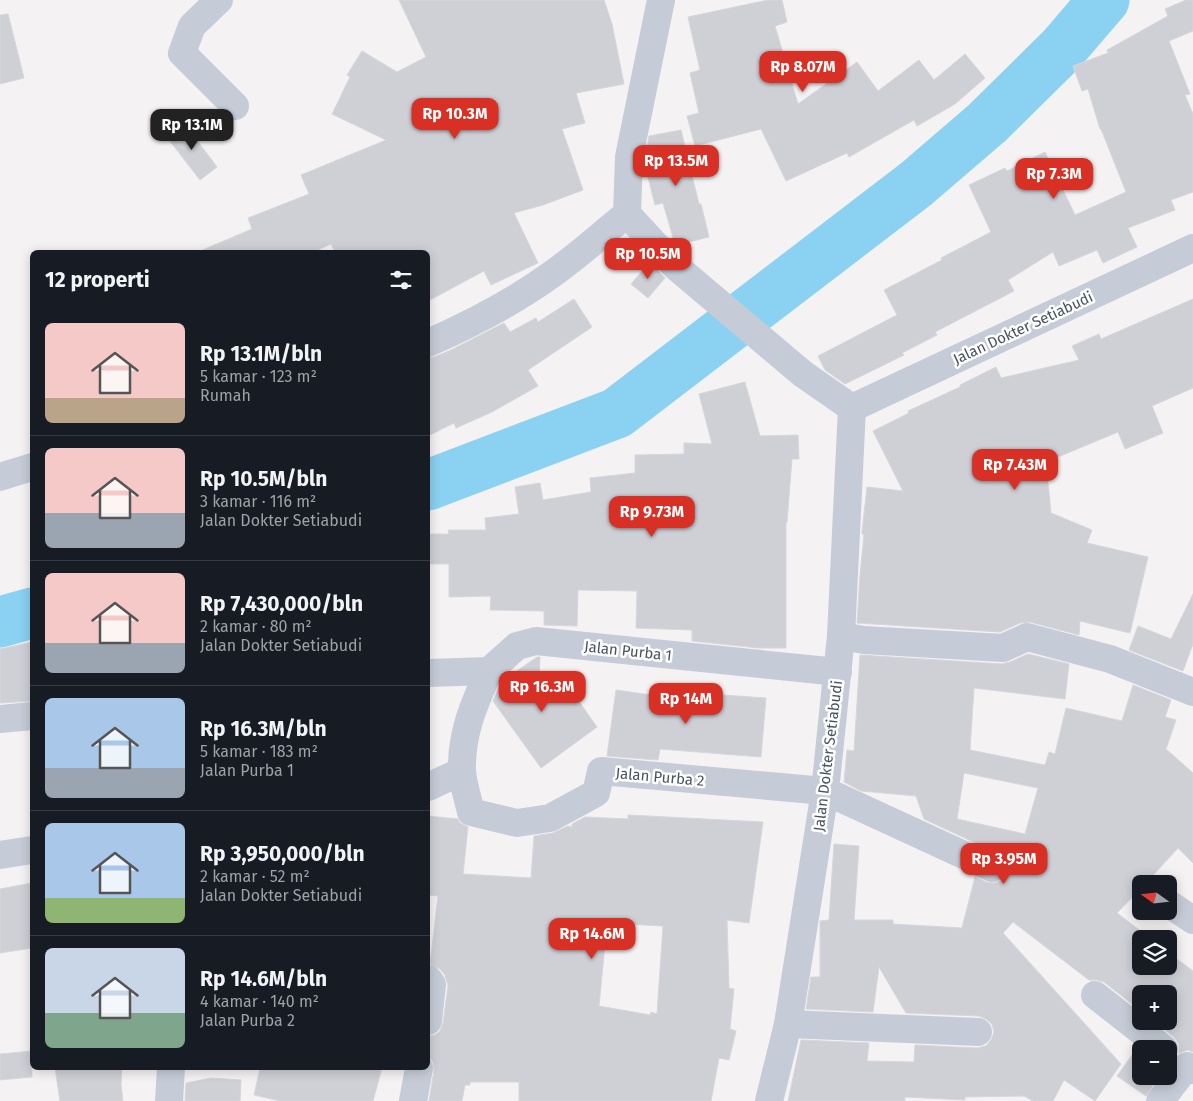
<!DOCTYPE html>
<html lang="id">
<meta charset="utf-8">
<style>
:root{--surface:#171b24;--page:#20242c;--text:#f1f3f6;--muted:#9ea1a6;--line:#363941;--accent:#d93025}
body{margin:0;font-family:"Fira Sans",sans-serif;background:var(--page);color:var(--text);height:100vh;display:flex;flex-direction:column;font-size:19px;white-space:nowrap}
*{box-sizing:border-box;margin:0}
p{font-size:16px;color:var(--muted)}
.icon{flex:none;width:28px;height:28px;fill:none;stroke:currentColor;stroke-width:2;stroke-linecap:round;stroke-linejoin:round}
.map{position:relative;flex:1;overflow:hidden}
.drawer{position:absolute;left:30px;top:250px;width:400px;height:820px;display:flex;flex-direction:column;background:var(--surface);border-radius:8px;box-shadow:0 2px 12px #0003}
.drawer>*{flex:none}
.needle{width:32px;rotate:285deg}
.buttons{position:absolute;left:1132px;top:875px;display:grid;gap:10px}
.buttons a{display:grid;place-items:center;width:45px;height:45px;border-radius:8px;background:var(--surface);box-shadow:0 2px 12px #0003;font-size:25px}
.price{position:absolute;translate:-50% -42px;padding:0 11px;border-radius:10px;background:var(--accent);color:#fff;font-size:16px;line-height:32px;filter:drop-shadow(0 1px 2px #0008)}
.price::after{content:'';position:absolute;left:50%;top:30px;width:15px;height:11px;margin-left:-8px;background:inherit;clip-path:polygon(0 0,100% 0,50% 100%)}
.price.selected{background:#222;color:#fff}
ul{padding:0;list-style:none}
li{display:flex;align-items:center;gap:15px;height:125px;padding:0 15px}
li+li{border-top:1px solid var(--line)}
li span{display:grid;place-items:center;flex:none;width:140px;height:100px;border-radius:8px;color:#555}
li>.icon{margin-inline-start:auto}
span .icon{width:60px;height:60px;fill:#fffc;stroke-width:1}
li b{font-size:21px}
h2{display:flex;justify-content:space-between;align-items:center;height:60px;padding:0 15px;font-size:21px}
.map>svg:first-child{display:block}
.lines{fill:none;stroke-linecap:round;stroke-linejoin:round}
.river{stroke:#8bd1f1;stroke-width:51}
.building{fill:#ced0d6;stroke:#d6d7dd;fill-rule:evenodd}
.minor{stroke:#c5ccd7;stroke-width:28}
.tertiary{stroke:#c5ccd7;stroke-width:28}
.labels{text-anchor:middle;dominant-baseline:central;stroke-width:5;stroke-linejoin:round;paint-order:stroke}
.street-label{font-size:15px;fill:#485361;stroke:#fff}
</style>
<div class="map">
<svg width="1193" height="1101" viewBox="0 0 1193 1101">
<rect width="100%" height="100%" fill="#f4f2f2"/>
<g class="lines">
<path class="river" d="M428,485L617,413L916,184L987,123L1062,49L1104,0
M0,622L32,613"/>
</g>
<path class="building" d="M399,0H604L612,24L624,84L576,93L585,123L562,129L583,190L543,205L514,213L538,263L491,285L484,271L428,301V252H335L331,244L313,252H198L252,229L248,218L309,194L301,175L386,140L332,114L350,77L347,75L362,51L397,72L426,57Z
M768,0H782L787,22L775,26L798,104L857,62L878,91L919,60L934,80L965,54L985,78L955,104L917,126L914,120L849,157L847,153L786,181L761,129L695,146L687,116L699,113L690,73L700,70L688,17Z
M1186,0H1193V31L1169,41L1190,94L1185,95L1193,114V192L1171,200L1175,210L1128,228L1137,247L1103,263L1097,250L1059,266L1053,252L1008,280L1014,291L935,332L937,335L902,353L904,355L845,384L825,370L818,356L897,315L884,290L942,260L941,258L991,232L969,185L1005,168L1007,171L1045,152L1075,215L1126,192L1101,129H1100L1088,89L1082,91L1073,66L1108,53L1107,50L1168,16L1165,9Z
M8,14L24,78L0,84V15Z
M184,123L217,167L200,180L166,136Z
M681,130L699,204H701L709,237L677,245L674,241L663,203L655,205L648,177L651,176L647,149L649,136Z
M650,262L665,278L648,298L631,284Z
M574,299L592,327L528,370L538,386L492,412L456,428L454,423L428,436V358L434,357L451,350L504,323L510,332L536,318L538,322Z
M1193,299V388L1152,406L1163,433L1125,449L1118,432L1046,462L1051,513L1092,530L1087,543L1148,557L1130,633L1080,621L1079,635L1030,622L1020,623L1000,632L857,623L860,575L864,535L862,534V532L867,487L903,491L873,431L909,413L908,411L960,387V385L996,367L1001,378L1079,360L1072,346L1099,334L1101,339Z
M745,382L760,436L798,435L799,459H792L787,522H786V648H759L692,641V630L636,628L637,591L578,590L577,626L544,625V611L490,610L491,596L449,597V564H428V534H449L448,530H486L485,518L519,514L515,487L540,483L543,500L591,492L590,478L635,473V455L684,454V443L712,444L699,394Z
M1193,594V644L1183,671L1129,650L1138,626L1171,639Z
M32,642V701L0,703V649Z
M1028,654L1069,664L1065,699L974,688L970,750L1045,765L1049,752L1055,754L1066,708L1122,721L1133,685L1171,700L1165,717L1176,720L1166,749L1193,773V863L1178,848L1145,884H1141V888L1117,913L1151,939H1141V966H1169V953L1193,971V1052L1188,1050L1179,1053V1044L1174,1037L1154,1021H1169V994H1141V1011L1104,982L1097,980H1089L1013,922L1003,933L1121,1064L1095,1101L1064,1080L1053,1101H1033L1024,1096L965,1097V1100L905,1097V1101H788L801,1040L869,1043L867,1061L914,1062L915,1045L977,1048L986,1046L991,1040L994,1032L992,1024L986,1019L979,1016L906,1013L879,967L873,1012L806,1009L811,977H820V921L829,920L834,844L859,846L854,920H893V924L962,928L975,877L986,882L994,883L1001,881L1006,875L1008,867L1005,859L999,854L924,819L916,796L861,791L844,782L847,750L854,751L860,655L1002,664L1010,662ZM964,773L1038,788L1025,834L957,819Z
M537,657H540L539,681L566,683L597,727L541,768L493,701L501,682Z
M616,690L679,699V692L766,698L761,757L660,749L658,760L607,756Z
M628,815L763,822L749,923L727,920L729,988L734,989L730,1029L736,1031L729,1060L719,1058L711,1101H519V1082H470V1085H465L462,1101H429L434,1070L433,1062L428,1055V1048L430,1036L435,1035L440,1031L443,1023L448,986L445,975L440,969L430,964L438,896L428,895V816L458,819L460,823L468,827L463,874L531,878L534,836L553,833L568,826L572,827V824L585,817L628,819ZM607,923L663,926L657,1014L651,1012L650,1015L599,1006Z
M32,883V948L0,953V889Z
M1137,1048L1141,1051V1076H1159L1146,1096L1117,1076Z
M32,1051V1077L0,1080V1054Z
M55,1068H122L121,1084L123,1101H60Z
M260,1068H382L373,1101H280L254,1095Z
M211,1078L241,1080L240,1101H185L186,1083Z"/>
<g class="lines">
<path class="minor" d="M219,0L192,26L182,53L235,106
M428,343C471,324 517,300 555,272C580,254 603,233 627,214
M0,477L32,467
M841,636L864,640L1003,648L1027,637L1110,659L1193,692
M489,671C474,704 461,733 462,771C463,784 468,799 471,812L517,823L550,818L596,793L601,771L825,791L992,868
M428,673L489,671L517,646L536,641L838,672
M0,719L32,716
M428,787L462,771
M0,855L32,850
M1169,904L1193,920
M428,979L432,984L428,1021
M1095,995L1164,1049
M788,1024L978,1032
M169,1101L171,1068
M413,1101L419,1068
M1160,1101L1187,1066L1193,1070"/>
<path class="tertiary" d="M661,0L629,157L627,214L674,265L803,374L852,408
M852,408L1193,248
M769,1101L788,1024L825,791L841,636L852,408"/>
</g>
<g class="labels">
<g class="street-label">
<text transform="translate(1023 328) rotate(-25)">Jalan Dokter Setiabudi</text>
<text transform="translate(628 651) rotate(6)">Jalan Purba 1</text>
<text transform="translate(828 756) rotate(-83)">Jalan Dokter Setiabudi</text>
<text transform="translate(660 777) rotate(5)">Jalan Purba 2</text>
</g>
</g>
</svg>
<div class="buttons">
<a><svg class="needle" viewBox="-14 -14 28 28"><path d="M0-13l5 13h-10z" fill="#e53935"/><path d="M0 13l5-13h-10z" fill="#9ea1a6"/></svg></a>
<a><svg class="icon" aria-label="layers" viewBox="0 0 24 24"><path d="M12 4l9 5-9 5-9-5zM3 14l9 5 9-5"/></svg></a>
<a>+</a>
<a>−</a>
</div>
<b class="price" style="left:803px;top:93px">Rp 8.07M</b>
<b class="price" style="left:455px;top:140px">Rp 10.3M</b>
<b class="price selected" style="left:192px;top:151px">Rp 13.1M</b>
<b class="price" style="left:676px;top:187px">Rp 13.5M</b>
<b class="price" style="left:1054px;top:200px">Rp 7.3M</b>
<b class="price" style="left:648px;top:280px">Rp 10.5M</b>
<b class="price" style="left:1015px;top:491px">Rp 7.43M</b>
<b class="price" style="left:652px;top:538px">Rp 9.73M</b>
<b class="price" style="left:542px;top:713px">Rp 16.3M</b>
<b class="price" style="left:686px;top:725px">Rp 14M</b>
<b class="price" style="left:1004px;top:885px">Rp 3.95M</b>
<b class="price" style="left:592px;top:960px">Rp 14.6M</b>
<section class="drawer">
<h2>12 properti<svg class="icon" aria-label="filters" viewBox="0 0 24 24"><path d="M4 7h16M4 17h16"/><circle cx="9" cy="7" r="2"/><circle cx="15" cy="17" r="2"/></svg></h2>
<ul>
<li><span style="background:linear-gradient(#f6c9c9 75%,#b9a48a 0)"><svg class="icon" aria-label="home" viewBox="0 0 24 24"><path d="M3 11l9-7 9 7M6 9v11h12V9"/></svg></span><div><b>Rp 13.1M/bln</b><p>5 kamar · 123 m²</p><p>Rumah</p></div></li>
<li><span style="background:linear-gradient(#f6c9c9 65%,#9aa5b1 0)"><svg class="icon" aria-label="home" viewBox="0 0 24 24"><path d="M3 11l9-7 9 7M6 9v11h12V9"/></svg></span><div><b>Rp 10.5M/bln</b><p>3 kamar · 116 m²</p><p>Jalan Dokter Setiabudi</p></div></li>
<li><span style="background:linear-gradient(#f6c9c9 70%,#9aa5b1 0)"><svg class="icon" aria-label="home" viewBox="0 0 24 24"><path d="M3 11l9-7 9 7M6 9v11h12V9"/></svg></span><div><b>Rp 7,430,000/bln</b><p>2 kamar · 80 m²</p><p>Jalan Dokter Setiabudi</p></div></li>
<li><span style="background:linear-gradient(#a9c7e8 70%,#9aa5b1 0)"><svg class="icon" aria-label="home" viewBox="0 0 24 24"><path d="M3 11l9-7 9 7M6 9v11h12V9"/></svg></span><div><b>Rp 16.3M/bln</b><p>5 kamar · 183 m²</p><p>Jalan Purba 1</p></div></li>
<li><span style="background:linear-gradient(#a9c7e8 75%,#8fb573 0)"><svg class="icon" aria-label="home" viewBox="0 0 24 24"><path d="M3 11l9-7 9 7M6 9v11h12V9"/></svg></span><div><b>Rp 3,950,000/bln</b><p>2 kamar · 52 m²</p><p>Jalan Dokter Setiabudi</p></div></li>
<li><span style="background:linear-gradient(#c9d6e8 65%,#7fa58c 0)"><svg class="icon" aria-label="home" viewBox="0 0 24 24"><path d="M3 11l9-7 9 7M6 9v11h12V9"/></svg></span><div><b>Rp 14.6M/bln</b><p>4 kamar · 140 m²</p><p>Jalan Purba 2</p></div></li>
</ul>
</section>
</div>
